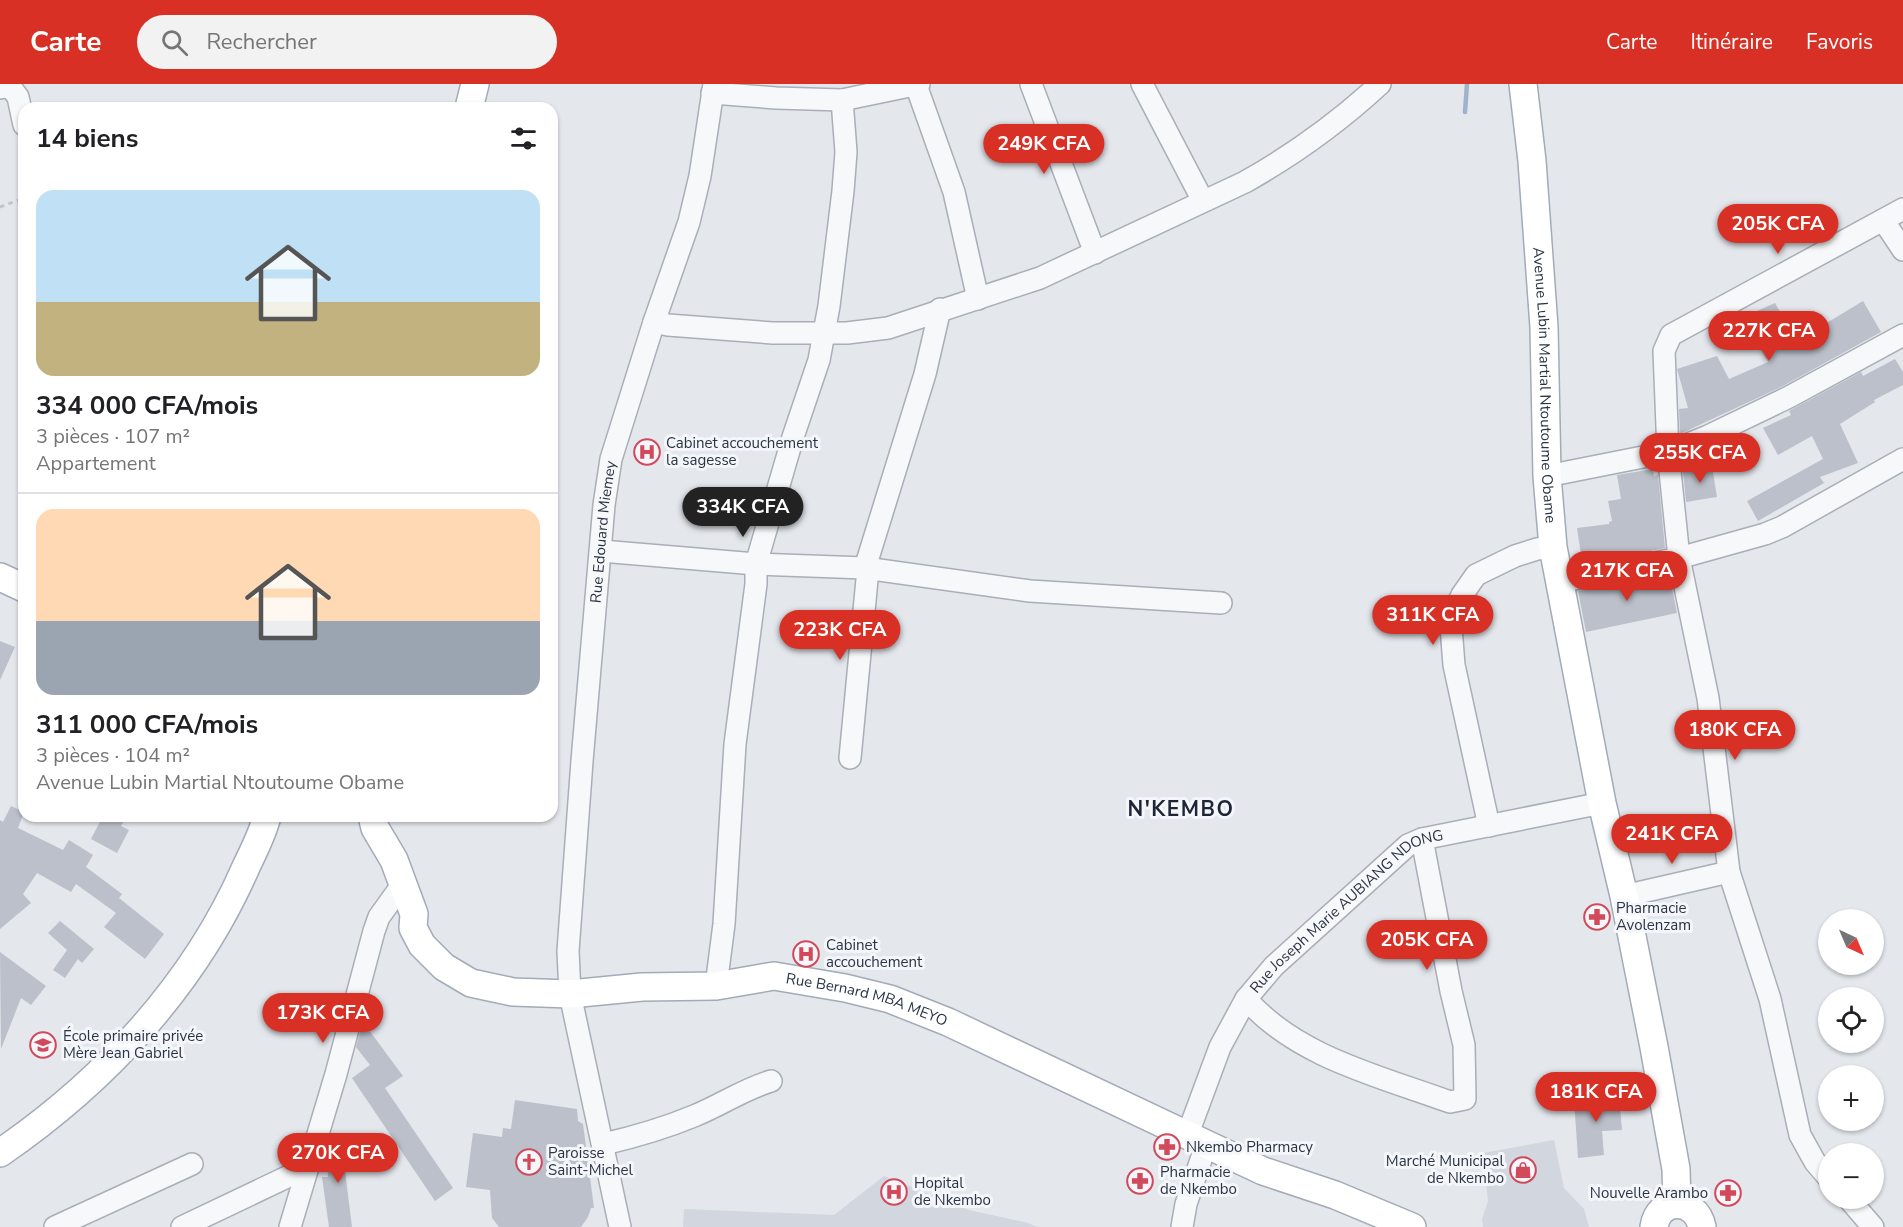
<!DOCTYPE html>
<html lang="fr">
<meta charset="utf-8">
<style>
:root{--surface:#fff;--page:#f2f2f2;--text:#202124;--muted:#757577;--line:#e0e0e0;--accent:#d93025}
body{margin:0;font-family:"Nunito Sans",sans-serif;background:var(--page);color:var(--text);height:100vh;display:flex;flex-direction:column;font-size:22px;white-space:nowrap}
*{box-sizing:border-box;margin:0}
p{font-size:20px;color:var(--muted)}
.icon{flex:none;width:33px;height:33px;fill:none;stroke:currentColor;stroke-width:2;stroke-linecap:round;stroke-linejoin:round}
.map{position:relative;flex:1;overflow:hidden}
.panel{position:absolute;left:18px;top:18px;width:540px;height:720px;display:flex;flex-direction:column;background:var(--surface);border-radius:18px;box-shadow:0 2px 4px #0004}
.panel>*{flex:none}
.needle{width:39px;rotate:136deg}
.fabs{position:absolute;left:1818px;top:825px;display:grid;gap:12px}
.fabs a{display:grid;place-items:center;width:66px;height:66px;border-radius:50%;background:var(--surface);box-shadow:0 2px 4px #0004;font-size:30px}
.price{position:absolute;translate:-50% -51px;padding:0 14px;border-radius:21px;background:var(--accent);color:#fff;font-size:20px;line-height:39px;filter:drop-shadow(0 2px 3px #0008)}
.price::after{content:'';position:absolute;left:50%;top:36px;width:18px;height:14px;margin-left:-9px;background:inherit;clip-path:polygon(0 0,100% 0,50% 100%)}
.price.current{background:#222;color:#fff}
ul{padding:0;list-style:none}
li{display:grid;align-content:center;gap:12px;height:318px;padding:0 18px}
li+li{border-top:2px solid var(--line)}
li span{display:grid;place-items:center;height:186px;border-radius:18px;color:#555}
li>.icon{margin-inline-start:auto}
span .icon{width:108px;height:108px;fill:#fffc;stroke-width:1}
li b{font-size:26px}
h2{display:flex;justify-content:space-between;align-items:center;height:72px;padding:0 18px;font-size:26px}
header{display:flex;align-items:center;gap:36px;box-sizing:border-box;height:84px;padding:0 30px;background:var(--accent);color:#fff}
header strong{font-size:28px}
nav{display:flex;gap:33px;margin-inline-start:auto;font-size:21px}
.search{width:420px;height:54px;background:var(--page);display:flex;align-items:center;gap:15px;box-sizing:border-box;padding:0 21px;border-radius:33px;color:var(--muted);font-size:22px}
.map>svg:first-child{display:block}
.built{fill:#d2d6de}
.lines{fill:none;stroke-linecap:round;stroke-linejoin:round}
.stream{stroke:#9fb4cc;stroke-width:4.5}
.building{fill:#bbc0ca}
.minor-casing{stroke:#a9aeb7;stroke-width:24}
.major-casing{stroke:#a3abb8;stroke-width:30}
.path{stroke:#c2c5cb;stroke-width:3;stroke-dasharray:4.5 4.5;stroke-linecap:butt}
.minor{stroke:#f7f8fa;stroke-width:21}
.major{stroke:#fff;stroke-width:27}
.labels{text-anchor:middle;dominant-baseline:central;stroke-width:6;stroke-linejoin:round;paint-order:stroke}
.street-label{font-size:15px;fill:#2b3445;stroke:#f4f6f9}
.poi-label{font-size:15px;fill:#2b3445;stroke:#f4f6f9;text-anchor:start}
.district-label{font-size:21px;font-weight:bold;letter-spacing:1.5px;fill:#1d2536;stroke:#f4f6f9}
</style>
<header>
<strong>Carte</strong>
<div class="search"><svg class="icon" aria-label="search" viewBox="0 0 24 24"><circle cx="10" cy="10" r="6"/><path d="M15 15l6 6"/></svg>Rechercher</div>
<nav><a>Carte</a><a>Itinéraire</a><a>Favoris</a></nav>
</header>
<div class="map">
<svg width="1903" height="1143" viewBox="0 0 1903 1143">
<rect width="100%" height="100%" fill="#e4e7ec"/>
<path class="built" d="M1554,1056L1564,1104L1584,1125L1589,1143H1483L1482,1135L1488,1117L1483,1069Z
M884,1092L969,1126L1028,1139L1037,1143H683L684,1125L834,1131Z"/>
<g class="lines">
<path class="stream" d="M1465,28L1467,0"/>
</g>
<path class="building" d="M1863,217L1881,248L1783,302L1680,350L1679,325L1688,324L1677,285L1717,272L1729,295L1768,278L1741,234L1775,219L1797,257Z
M1895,275L1903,288V301L1874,316L1875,318L1840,340L1858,379L1820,393L1824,399L1758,437L1747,417L1823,375L1812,352L1778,371L1763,344L1791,331L1789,327L1861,288L1863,292Z
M1712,382L1717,413L1686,418L1683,387Z
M1653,385L1654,392L1658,391L1665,464L1615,474V472L1582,477L1577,444L1609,440V438L1612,437L1608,417L1621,415L1617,391Z
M1669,489L1677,529L1586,548L1578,507Z
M0,557L15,563L0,596Z
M11,722L24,728L18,744L63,766L69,756L93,771L86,783L122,810L119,814L164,850L145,875L104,843L116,829L76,800L71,808L37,789L23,810L31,819L0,845V736L3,738Z
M103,732H127L121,742L129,746L117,769L91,755Z
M60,837L94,865L82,879L78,875L65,894L53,886L67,866L48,849Z
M0,868L46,902L31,921L21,914L1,965Z
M363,938L403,992L385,1004L453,1104L435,1117L352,994L370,981L356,963Z
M1619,1012L1622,1046L1602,1047L1604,1071L1578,1074L1574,1016Z
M515,1016L577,1025L578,1037L583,1040L594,1124H591L588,1133L581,1143H499L492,1134L490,1106L466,1103L473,1049L502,1053L503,1044L511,1045Z
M330,1055H349L350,1087H345L352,1143H329L322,1093H328L327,1065Z"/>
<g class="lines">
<g class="minor-casing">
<g id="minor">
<path d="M1031,0L1095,169"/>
<path d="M1142,0L1203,117"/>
<path d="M916,1L954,108L978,215"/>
<path d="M0,4L6,3L12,5L18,13L24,41"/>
<path d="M712,9L776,14L842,16L919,0"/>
<path d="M1883,136L1903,166"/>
<path d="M654,238L668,241L773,249H847L888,244L1040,194L1245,98C1293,71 1340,37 1380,0"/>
<path d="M1547,392L1668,368L1706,353L1789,313L1903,251"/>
<path d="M601,467L756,480L865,484L1030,507L1221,519"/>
<path d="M865,484L925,290L940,225"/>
<path d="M1559,498L1679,474L1765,450L1782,443L1903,375"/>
<path d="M850,674L868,485"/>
<path d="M1489,742L1454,581L1451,543L1455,525L1462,511L1476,491L1515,472L1537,465L1553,463"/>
<path d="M1624,812L1729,788"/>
<path d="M716,902L724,840L735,660L756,500V480L793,353L819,276L829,222L843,107L846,68L842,16"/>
<path d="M1246,915C1297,973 1379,992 1450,1018L1465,1015L1464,961L1451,907L1422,755"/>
<path id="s1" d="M1187,1052L1220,963L1246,915L1274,882L1408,761L1422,755L1602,719"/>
<path d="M604,1060C634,1053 665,1044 694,1032C721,1021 744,1005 771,997"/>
<path d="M1828,1093L1815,1078L1800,1051L1770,915L1729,788L1708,614L1679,474L1668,368L1664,267L1671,251L1903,125"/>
<path d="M1848,1114L1873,1143"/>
<path d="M55,1143L192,1080"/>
<path d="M182,1143L308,1083"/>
<path d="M290,1143L336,990L374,847L379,833L402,801"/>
<path id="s2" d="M620,1143L570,910L568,867L582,677L604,421L611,375L654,238L689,138L700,92L714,0"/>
<path d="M1182,1143L1186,1120L1206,1061"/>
</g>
</g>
<g class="major-casing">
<g id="major">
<path id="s3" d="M1523,0L1532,77L1544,243L1547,392L1553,463L1602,719L1624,812L1654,963L1676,1085L1677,1120"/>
<path d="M469,24L475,0"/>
<path d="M0,493L24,504"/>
<path id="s4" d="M372,732L375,744L394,776L414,830L413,844L422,861L444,883L471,899L513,908L570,910L642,903L716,902L774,892L845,904L890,915L948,938L1263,1087L1335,1111L1412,1143"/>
<path d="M0,1069C105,997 195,900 246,783C254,766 263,749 267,732"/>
<path d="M1654,1143C1658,1113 1696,1113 1702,1143"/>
</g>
</g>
<path class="path" d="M0,123L24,114"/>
<use href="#minor" class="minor"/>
<use href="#major" class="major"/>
</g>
<defs>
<g id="hospital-ring" transform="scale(1.35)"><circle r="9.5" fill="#f4f6f9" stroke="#d1495b" stroke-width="1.5"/><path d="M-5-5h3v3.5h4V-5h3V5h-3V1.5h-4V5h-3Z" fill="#d1495b"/></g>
<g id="pharmacy-ring" transform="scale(1.35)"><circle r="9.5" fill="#f4f6f9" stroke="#d1495b" stroke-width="1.5"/><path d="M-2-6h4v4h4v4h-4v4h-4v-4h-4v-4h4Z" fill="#d1495b"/></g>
<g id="school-ring" transform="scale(1.35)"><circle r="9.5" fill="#f4f6f9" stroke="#d1495b" stroke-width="1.5"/><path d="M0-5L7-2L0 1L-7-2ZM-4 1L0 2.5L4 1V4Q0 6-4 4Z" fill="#d1495b"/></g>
<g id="church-ring" transform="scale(1.35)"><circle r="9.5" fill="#f4f6f9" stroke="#d1495b" stroke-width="1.5"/><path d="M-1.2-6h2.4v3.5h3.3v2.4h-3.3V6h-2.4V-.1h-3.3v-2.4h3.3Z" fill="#d1495b"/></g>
<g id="shop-ring" transform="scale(1.35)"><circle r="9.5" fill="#f4f6f9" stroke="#d1495b" stroke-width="1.5"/><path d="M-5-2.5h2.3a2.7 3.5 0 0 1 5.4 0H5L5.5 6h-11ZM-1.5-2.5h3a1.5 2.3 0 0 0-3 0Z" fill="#d1495b"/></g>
</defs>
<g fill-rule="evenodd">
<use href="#hospital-ring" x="647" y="368"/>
<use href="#pharmacy-ring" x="1597" y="833"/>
<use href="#hospital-ring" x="806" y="870"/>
<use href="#school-ring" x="43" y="961"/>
<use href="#pharmacy-ring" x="1167" y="1063"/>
<use href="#church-ring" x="529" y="1078"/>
<use href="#shop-ring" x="1523" y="1086"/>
<use href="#pharmacy-ring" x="1140" y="1097"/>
<use href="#hospital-ring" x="894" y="1108"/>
<use href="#pharmacy-ring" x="1728" y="1109"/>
</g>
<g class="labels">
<g class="street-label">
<text stroke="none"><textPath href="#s3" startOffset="302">Avenue Lubin Martial Ntoutoume Obame</textPath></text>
<text stroke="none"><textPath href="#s2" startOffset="702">Rue Edouard Miemey</textPath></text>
<text stroke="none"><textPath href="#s1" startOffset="285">Rue Joseph Marie AUBIANG NDONG</textPath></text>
<text stroke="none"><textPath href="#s4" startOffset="604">Rue Bernard MBA MEYO</textPath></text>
</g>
<g class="poi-label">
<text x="666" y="359">Cabinet accouchement<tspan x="666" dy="17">la sagesse</tspan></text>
<text x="1616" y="824">Pharmacie<tspan x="1616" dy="17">Avolenzam</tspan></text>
<text x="826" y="861">Cabinet<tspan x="826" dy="17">accouchement</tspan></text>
<text x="63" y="952">École primaire privée<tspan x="63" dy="17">Mère Jean Gabriel</tspan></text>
<text x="1186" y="1063">Nkembo Pharmacy</text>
<text x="548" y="1069">Paroisse<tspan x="548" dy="17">Saint-Michel</tspan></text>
<text x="1504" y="1077" text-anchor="end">Marché Municipal<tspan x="1504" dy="17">de Nkembo</tspan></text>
<text x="1160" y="1088">Pharmacie<tspan x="1160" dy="17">de Nkembo</tspan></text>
<text x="914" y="1099">Hopital<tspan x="914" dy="17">de Nkembo</tspan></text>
<text x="1708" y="1109" text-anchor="end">Nouvelle Arambo</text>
</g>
<g class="district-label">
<text x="1181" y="725">N'KEMBO</text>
</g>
</g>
</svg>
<div class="fabs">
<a><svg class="needle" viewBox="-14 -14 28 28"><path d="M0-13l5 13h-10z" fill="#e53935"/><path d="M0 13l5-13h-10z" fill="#757577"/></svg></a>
<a><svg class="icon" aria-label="locate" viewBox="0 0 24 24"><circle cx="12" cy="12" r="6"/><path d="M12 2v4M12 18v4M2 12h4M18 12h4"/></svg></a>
<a>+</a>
<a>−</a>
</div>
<b class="price" style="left:1044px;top:91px">249K CFA</b>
<b class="price" style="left:1778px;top:171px">205K CFA</b>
<b class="price" style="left:1769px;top:278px">227K CFA</b>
<b class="price" style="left:1700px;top:400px">255K CFA</b>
<b class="price current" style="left:743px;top:454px">334K CFA</b>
<b class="price" style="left:1627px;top:518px">217K CFA</b>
<b class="price" style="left:1433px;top:562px">311K CFA</b>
<b class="price" style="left:840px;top:577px">223K CFA</b>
<b class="price" style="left:1735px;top:677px">180K CFA</b>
<b class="price" style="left:1672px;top:781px">241K CFA</b>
<b class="price" style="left:1427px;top:887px">205K CFA</b>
<b class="price" style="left:323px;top:960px">173K CFA</b>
<b class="price" style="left:1596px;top:1039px">181K CFA</b>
<b class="price" style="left:338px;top:1100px">270K CFA</b>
<section class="panel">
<h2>14 biens<svg class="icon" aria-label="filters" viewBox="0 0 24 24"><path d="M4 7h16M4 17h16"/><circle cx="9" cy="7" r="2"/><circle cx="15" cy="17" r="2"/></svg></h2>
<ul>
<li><span style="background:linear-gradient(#bfe0f5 60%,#c2b280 0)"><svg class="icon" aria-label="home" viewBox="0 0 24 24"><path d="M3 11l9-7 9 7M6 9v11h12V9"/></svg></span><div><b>334 000 CFA/mois</b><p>3 pièces · 107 m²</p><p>Appartement</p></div></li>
<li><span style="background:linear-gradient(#ffd9b3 60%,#9aa5b1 0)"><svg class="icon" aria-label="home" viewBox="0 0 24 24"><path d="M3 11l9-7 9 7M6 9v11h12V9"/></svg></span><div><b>311 000 CFA/mois</b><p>3 pièces · 104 m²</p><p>Avenue Lubin Martial Ntoutoume Obame</p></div></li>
</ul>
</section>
</div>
